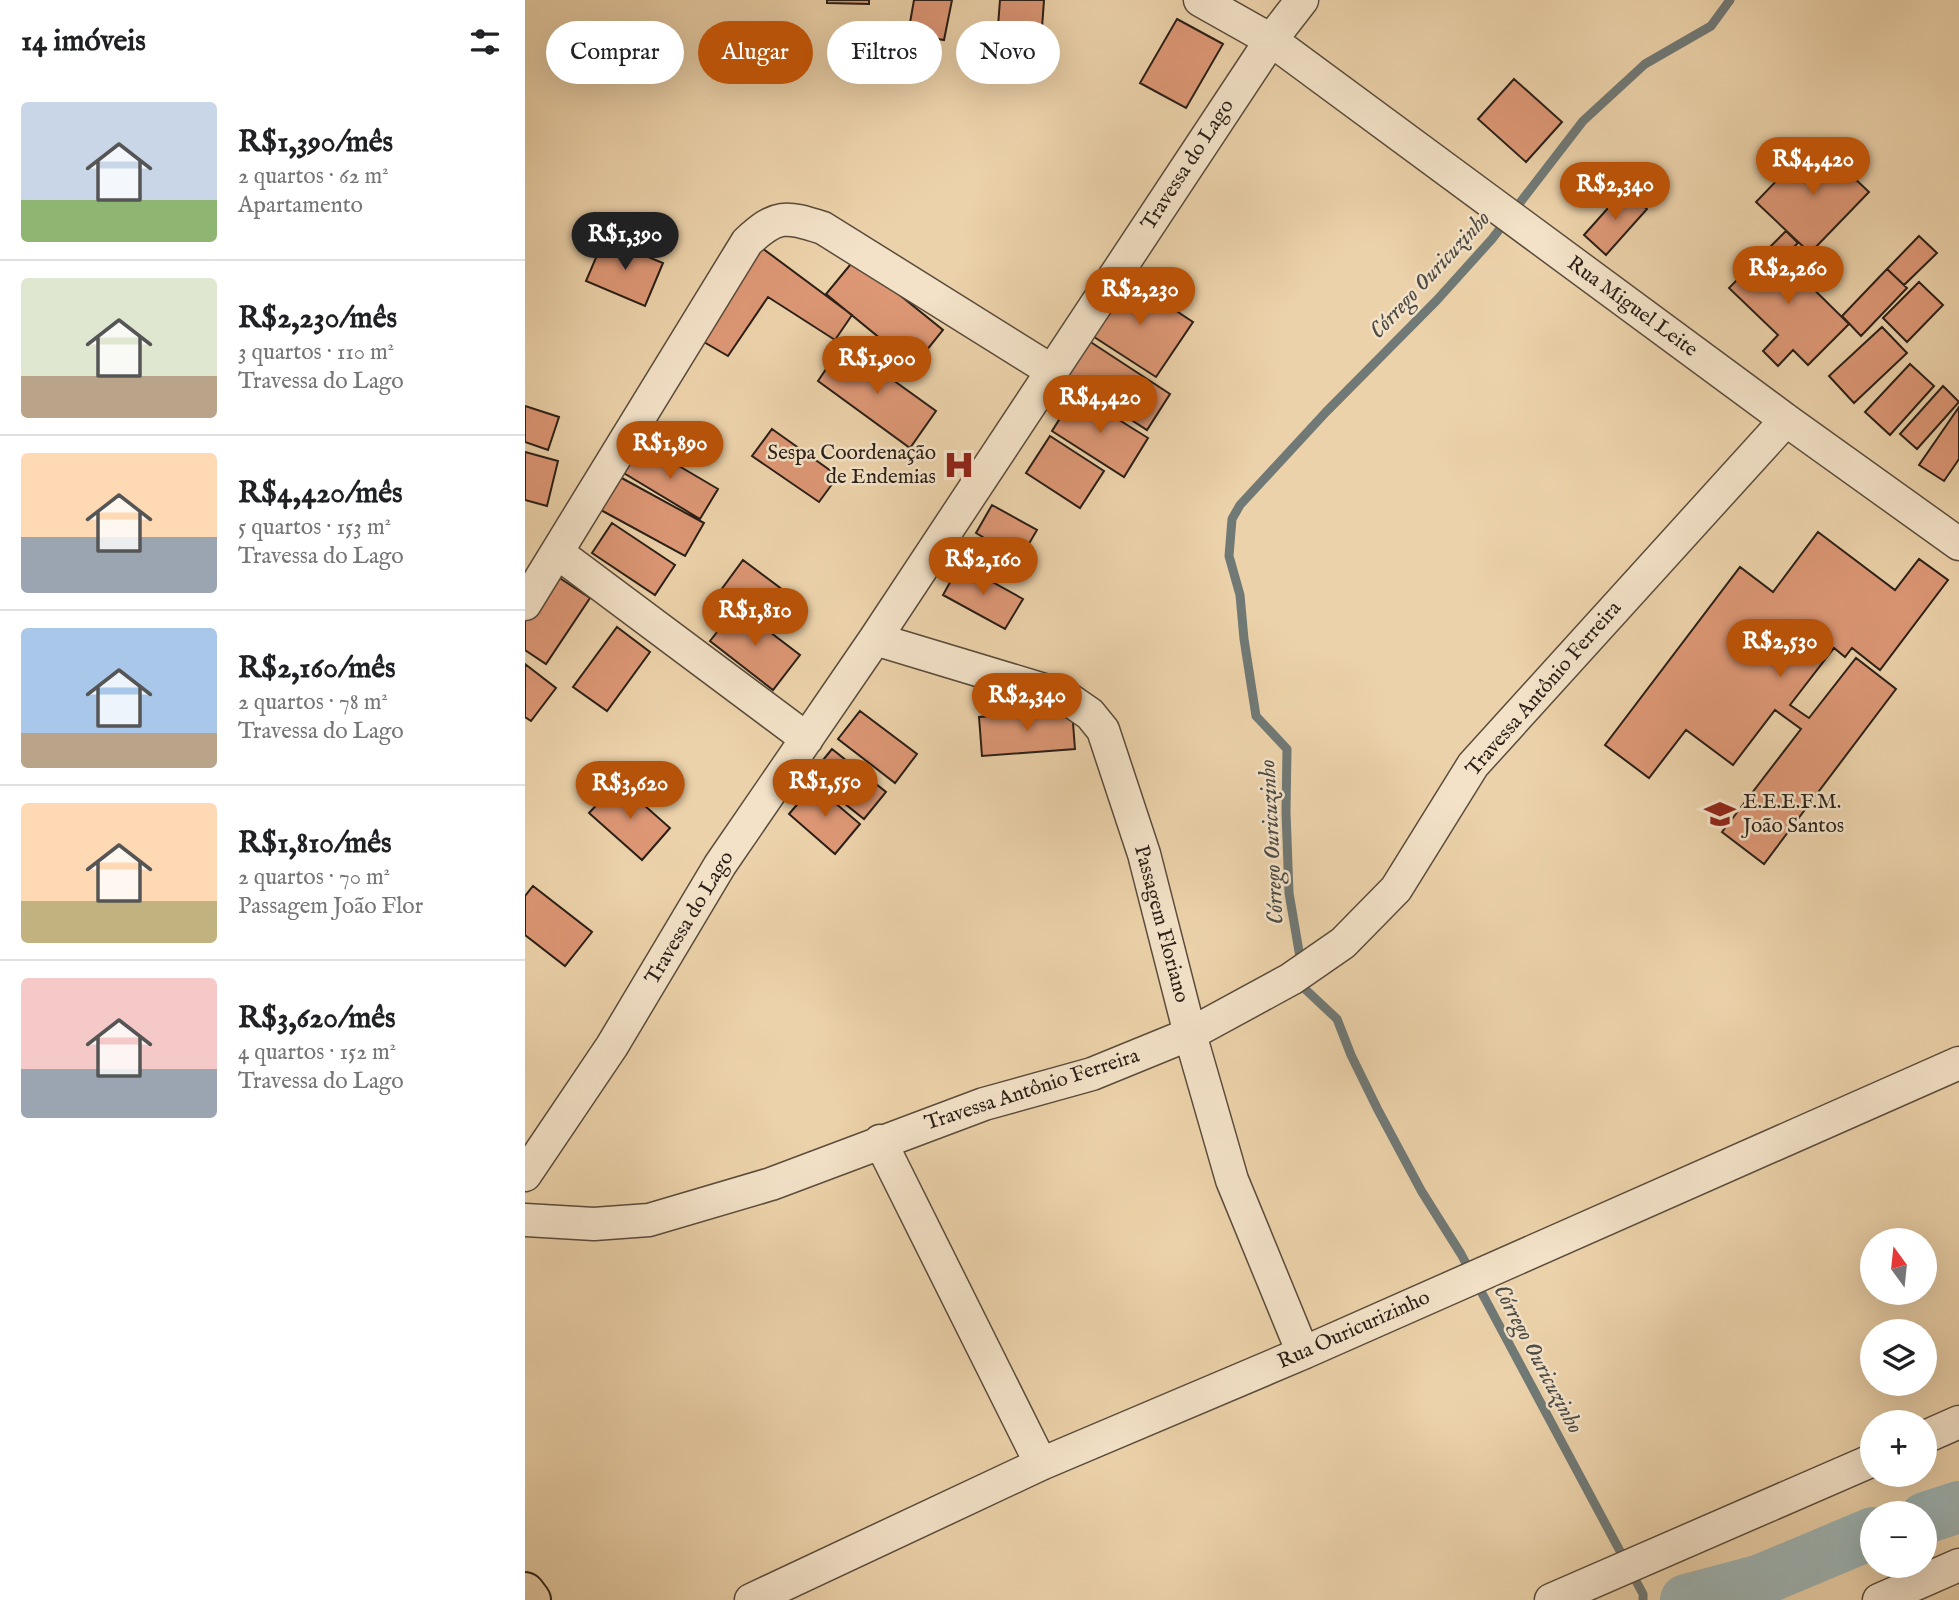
<!DOCTYPE html>
<html lang="pt">
<meta charset="utf-8">
<style>
:root{--surface:#fff;--page:#f6f6f6;--text:#202124;--muted:#757577;--line:#e0e0e0;--accent:#b45309}
body{margin:0;font-family:"IM FELL English",serif;background:var(--page);color:var(--text);height:100vh;display:flex;flex-direction:column;font-size:26px;white-space:nowrap}
*{box-sizing:border-box;margin:0}
p{font-size:23px;color:var(--muted)}
.icon{flex:none;width:38px;height:38px;fill:none;stroke:currentColor;stroke-width:2;stroke-linecap:round;stroke-linejoin:round}
.map{position:relative;flex:1;overflow:hidden}
.sheet{display:flex;flex-direction:column;background:var(--surface);width:525px}
.sheet>*{flex:none}
.banner{position:absolute;left:21px;top:21px;width:665px;height:63px;display:flex;gap:14px}
.needle{width:46px;rotate:345deg}
.buttons{position:absolute;left:1335px;top:1228px;display:grid;gap:14px}
.buttons a{display:grid;place-items:center;width:77px;height:77px;border-radius:50%;background:var(--surface);box-shadow:0 7px 28px #0002;font-size:35px}
.price{position:absolute;translate:-50% -60px;padding:0 16px;border-radius:24px;background:var(--accent);color:#fff;font-size:23px;line-height:46px;filter:drop-shadow(0 2px 4px #0008)}
.price::after{content:'';position:absolute;left:50%;top:42px;width:21px;height:16px;margin-left:-10px;background:inherit;clip-path:polygon(0 0,100% 0,50% 100%)}
.price.on{background:#222;color:#fff}
ul{padding:0;list-style:none}
li{display:flex;align-items:center;gap:21px;height:175px;padding:0 21px}
li+li{border-top:2px solid var(--line)}
li span{display:grid;place-items:center;flex:none;width:196px;height:140px;border-radius:7px;color:#555}
li>.icon{margin-inline-start:auto}
span .icon{width:84px;height:84px;fill:#fffc;stroke-width:1}
li b{font-size:30px}
h2{display:flex;justify-content:space-between;align-items:center;height:84px;padding:0 21px;font-size:30px}
.tag{padding:0 24px;border-radius:32px;background:var(--surface);box-shadow:0 7px 28px #0002;font-size:24px;line-height:63px}
.tag.on{background:var(--accent);color:#fff}
main{display:flex;flex:1;min-height:0}
.map>svg:first-child{display:block}
.lines{fill:none;stroke-linecap:round;stroke-linejoin:round}
.stream{stroke:#707976;stroke-width:9}
.river{stroke:#9eb5b5;stroke-width:52}
.building{fill:#dd9775;stroke:#2a1f17;stroke-width:2}
.minor-casing{stroke:#5a4c3c;stroke-width:35}
.major-casing{stroke:#2a1f17;stroke-width:42}
.minor{stroke:#f3e2c8;stroke-width:32}
.major{stroke:#ecd2aa;stroke-width:38}
.labels{text-anchor:middle;dominant-baseline:central;stroke-width:5;stroke-linejoin:round;paint-order:stroke}
.street-label{font-size:21px;fill:#2a1f17;stroke:#f3e2c8}
.poi-label{font-size:21px;fill:#2a1f17;stroke:#f3e2c8;text-anchor:end}
.water-label{font-size:23px;font-style:italic;fill:#4d4c46;stroke:#f3e2c8}
</style>
<main>
<section class="sheet">
<h2>14 imóveis<svg class="icon" aria-label="filters" viewBox="0 0 24 24"><path d="M4 7h16M4 17h16"/><circle cx="9" cy="7" r="2"/><circle cx="15" cy="17" r="2"/></svg></h2>
<ul>
<li><span style="background:linear-gradient(#c9d6e8 70%,#8fb573 0)"><svg class="icon" aria-label="home" viewBox="0 0 24 24"><path d="M3 11l9-7 9 7M6 9v11h12V9"/></svg></span><div><b>R$1,390/mês</b><p>2 quartos · 62 m²</p><p>Apartamento</p></div></li>
<li><span style="background:linear-gradient(#dfe7d0 70%,#b9a48a 0)"><svg class="icon" aria-label="home" viewBox="0 0 24 24"><path d="M3 11l9-7 9 7M6 9v11h12V9"/></svg></span><div><b>R$2,230/mês</b><p>3 quartos · 110 m²</p><p>Travessa do Lago</p></div></li>
<li><span style="background:linear-gradient(#ffd9b3 60%,#9aa5b1 0)"><svg class="icon" aria-label="home" viewBox="0 0 24 24"><path d="M3 11l9-7 9 7M6 9v11h12V9"/></svg></span><div><b>R$4,420/mês</b><p>5 quartos · 153 m²</p><p>Travessa do Lago</p></div></li>
<li><span style="background:linear-gradient(#a9c7e8 75%,#b9a48a 0)"><svg class="icon" aria-label="home" viewBox="0 0 24 24"><path d="M3 11l9-7 9 7M6 9v11h12V9"/></svg></span><div><b>R$2,160/mês</b><p>2 quartos · 78 m²</p><p>Travessa do Lago</p></div></li>
<li><span style="background:linear-gradient(#ffd9b3 70%,#c2b280 0)"><svg class="icon" aria-label="home" viewBox="0 0 24 24"><path d="M3 11l9-7 9 7M6 9v11h12V9"/></svg></span><div><b>R$1,810/mês</b><p>2 quartos · 70 m²</p><p>Passagem João Flor</p></div></li>
<li><span style="background:linear-gradient(#f6c9c9 65%,#9aa5b1 0)"><svg class="icon" aria-label="home" viewBox="0 0 24 24"><path d="M3 11l9-7 9 7M6 9v11h12V9"/></svg></span><div><b>R$3,620/mês</b><p>4 quartos · 152 m²</p><p>Travessa do Lago</p></div></li>
</ul>
</section>
<div class="map">
<svg width="1434" height="1600" viewBox="0 0 1434 1600">
<rect width="100%" height="100%" fill="#ecd2aa"/>
<filter id="stains"><feTurbulence type="fractalNoise" baseFrequency=".00286" numOctaves="4"/><feColorMatrix values="0 0 0 0 .2 0 0 0 0 .09 0 0 0 0 .02 0 0 0 .5 -.17"/></filter>
<radialGradient id="worn" r=".72"><stop offset=".6" stop-color="#630" stop-opacity="0"/><stop offset="1" stop-color="#630" stop-opacity=".3"/></radialGradient>
<g class="lines">
<path class="stream" d="M776,963L764,893L761,812L762,749L731,716L719,639L715,595L704,556L707,519L715,505L801,412L912,300L967,239L1058,121L1120,64L1186,26L1205,0
M778,977L780,989L812,1019L826,1055L852,1108L897,1192L936,1254L1118,1594V1600"/>
<path class="river" d="M1400,1518L1434,1507
M1161,1600L1236,1580L1348,1533"/>
</g>
<path class="building" d="M302,0H344V4L302,3Z
M389,0H427L419,40L383,34Z
M475,0H519L516,42L472,39Z
M652,19L698,44L661,108L615,83Z
M989,79L1037,122L1001,162L953,119Z
M1290,141L1344,192L1285,253L1231,202Z
M1100,189L1122,209L1081,255L1059,235Z
M1261,231L1273,243L1257,258L1324,324L1283,365L1268,350L1253,366L1238,351L1253,335L1204,288Z
M1394,236L1412,253L1379,285L1362,269Z
M79,239L138,263L120,306L61,281Z
M237,248L327,315L310,340L243,297L203,356L172,338Z
M330,259L418,330L389,366L301,294Z
M1362,269L1382,288L1336,336L1317,316Z
M600,277L668,322L631,377L563,333Z
M1394,282L1418,305L1382,342L1358,318Z
M1357,327L1382,353L1329,403L1304,376Z
M561,339L645,394L622,430L537,375Z
M318,344L411,411L385,448L293,381Z
M1385,364L1409,386L1365,435L1340,412Z
M1418,386L1434,402L1392,449L1375,434Z
M551,393L623,438L599,477L527,431Z
M0,406L34,417L23,450L0,442Z
M1434,407V459L1419,481L1394,465Z
M247,429L313,476L294,502L227,456Z
M525,436L579,471L555,508L501,473Z
M115,443L193,489L175,519L97,472Z
M0,452L33,461L22,506L0,500Z
M93,476L179,523L160,556L74,509Z
M467,505L512,530L495,559L451,533Z
M87,523L150,565L130,595L67,553Z
M1293,532L1370,590L1394,559L1423,580L1355,670L1327,648L1320,657L1309,648L1265,705L1284,718L1331,658L1371,689L1239,864L1197,832L1276,729L1250,710L1208,765L1161,730L1124,778L1080,745L1215,567L1248,592Z
M218,560L266,596L243,626L196,590Z
M435,564L498,599L480,629L418,595Z
M27,573L65,598L21,664L0,650V614Z
M212,607L275,655L248,690L185,641Z
M92,627L125,652L82,711L48,687Z
M0,664L31,688L6,721L0,717Z
M547,710L550,749L457,756L454,717Z
M335,711L392,754L370,783L313,739Z
M307,749L361,792L339,819L285,776Z
M93,782L145,828L117,860L64,813Z
M289,785L335,824L310,854L264,814Z
M8,886L67,932L40,966L0,935V896Z"/>
<g class="lines">
<g class="minor-casing">
<path id="minor" d="M675,0L746,40L1261,420L1434,544
M33,553L282,739
M0,604L222,242C252,214 260,216 298,228L527,371
M350,639L539,696L565,714L578,730L619,854L665,1034L707,1180L778,1353
M355,1141L516,1464
M0,1175L87,1046L195,865L350,639L746,40L777,0
M0,1220L69,1224L124,1220L246,1184L459,1104L567,1074L665,1034L766,979L818,943L871,889L948,765L1261,420
M1400,1437L1434,1422
M226,1600L516,1464L778,1353L1434,1063
M1026,1600L1348,1460
M1354,1600L1434,1565"/>
</g>
<g class="major-casing">
<path id="major" d="M0,1592L6,1600"/>
</g>
<use href="#minor" class="minor"/>
<use href="#major" class="major"/>
</g>
<defs>
<g id="hospital-bare" transform="scale(2.415)"><path d="M-5-5h3v3.5h4V-5h3V5h-3V1.5h-4V5h-3Z" fill="#8f2418" stroke="#f3e2c8" stroke-width="2.5" paint-order="stroke"/></g>
<g id="school-bare" transform="scale(2.415)"><path d="M0-5L7-2L0 1L-7-2ZM-4 1L0 2.5L4 1V4Q0 6-4 4Z" fill="#8f2418" stroke="#f3e2c8" stroke-width="2.5" paint-order="stroke"/></g>
</defs>
<g fill-rule="evenodd">
<use href="#hospital-bare" x="434" y="465"/>
<use href="#school-bare" x="1195" y="814"/>
</g>
<g class="labels">
<g class="street-label">
<text transform="translate(663 165) rotate(-57)">Travessa do Lago</text>
<text transform="translate(1107 307) rotate(36)">Rua Miguel Leite</text>
<text transform="translate(1019 689) rotate(-49)">Travessa Antônio Ferreira</text>
<text transform="translate(165 918) rotate(-59)">Travessa do Lago</text>
<text transform="translate(636 924) rotate(75)">Passagem Floriano</text>
<text transform="translate(507 1090) rotate(-18)">Travessa Antônio Ferreira</text>
<text transform="translate(829 1330) rotate(-24)">Rua Ouricurizinho</text>
</g>
<g class="poi-label">
<text x="411" y="453">Sespa Coordenação<tspan x="411" dy="24">de Endemias</tspan></text>
<text x="1218" y="802" text-anchor="start">E.E.E.F.M.<tspan x="1218" dy="24">João Santos</tspan></text>
</g>
<g class="water-label">
<text transform="translate(905 275) rotate(-47)">Córrego Ouricuzinho</text>
<text transform="translate(747 842) rotate(-93)">Córrego Ouricuzinho</text>
<text transform="translate(1013 1359) rotate(62)">Córrego Ouricuzinho</text>
</g>
</g>
<rect width="100%" height="100%" filter="url(#stains)"/>
<rect width="100%" height="100%" fill="url(#worn)"/>
</svg>
<div class="buttons">
<a><svg class="needle" viewBox="-14 -14 28 28"><path d="M0-13l5 13h-10z" fill="#e53935"/><path d="M0 13l5-13h-10z" fill="#757577"/></svg></a>
<a><svg class="icon" aria-label="layers" viewBox="0 0 24 24"><path d="M12 4l9 5-9 5-9-5zM3 14l9 5 9-5"/></svg></a>
<a>+</a>
<a>−</a>
</div>
<b class="price" style="left:1288px;top:197px">R$4,420</b>
<b class="price" style="left:1090px;top:222px">R$2,340</b>
<b class="price on" style="left:100px;top:272px">R$1,390</b>
<b class="price" style="left:1263px;top:306px">R$2,260</b>
<b class="price" style="left:615px;top:327px">R$2,230</b>
<b class="price" style="left:352px;top:396px">R$1,900</b>
<b class="price" style="left:575px;top:435px">R$4,420</b>
<b class="price" style="left:145px;top:481px">R$1,890</b>
<b class="price" style="left:458px;top:597px">R$2,160</b>
<b class="price" style="left:230px;top:648px">R$1,810</b>
<b class="price" style="left:1255px;top:679px">R$2,530</b>
<b class="price" style="left:502px;top:733px">R$2,340</b>
<b class="price" style="left:300px;top:819px">R$1,550</b>
<b class="price" style="left:105px;top:821px">R$3,620</b>
<div class="banner">
<a class="tag">Comprar</a>
<a class="tag on">Alugar</a>
<a class="tag">Filtros</a>
<a class="tag">Novo</a>
</div>
</div>
</main>
